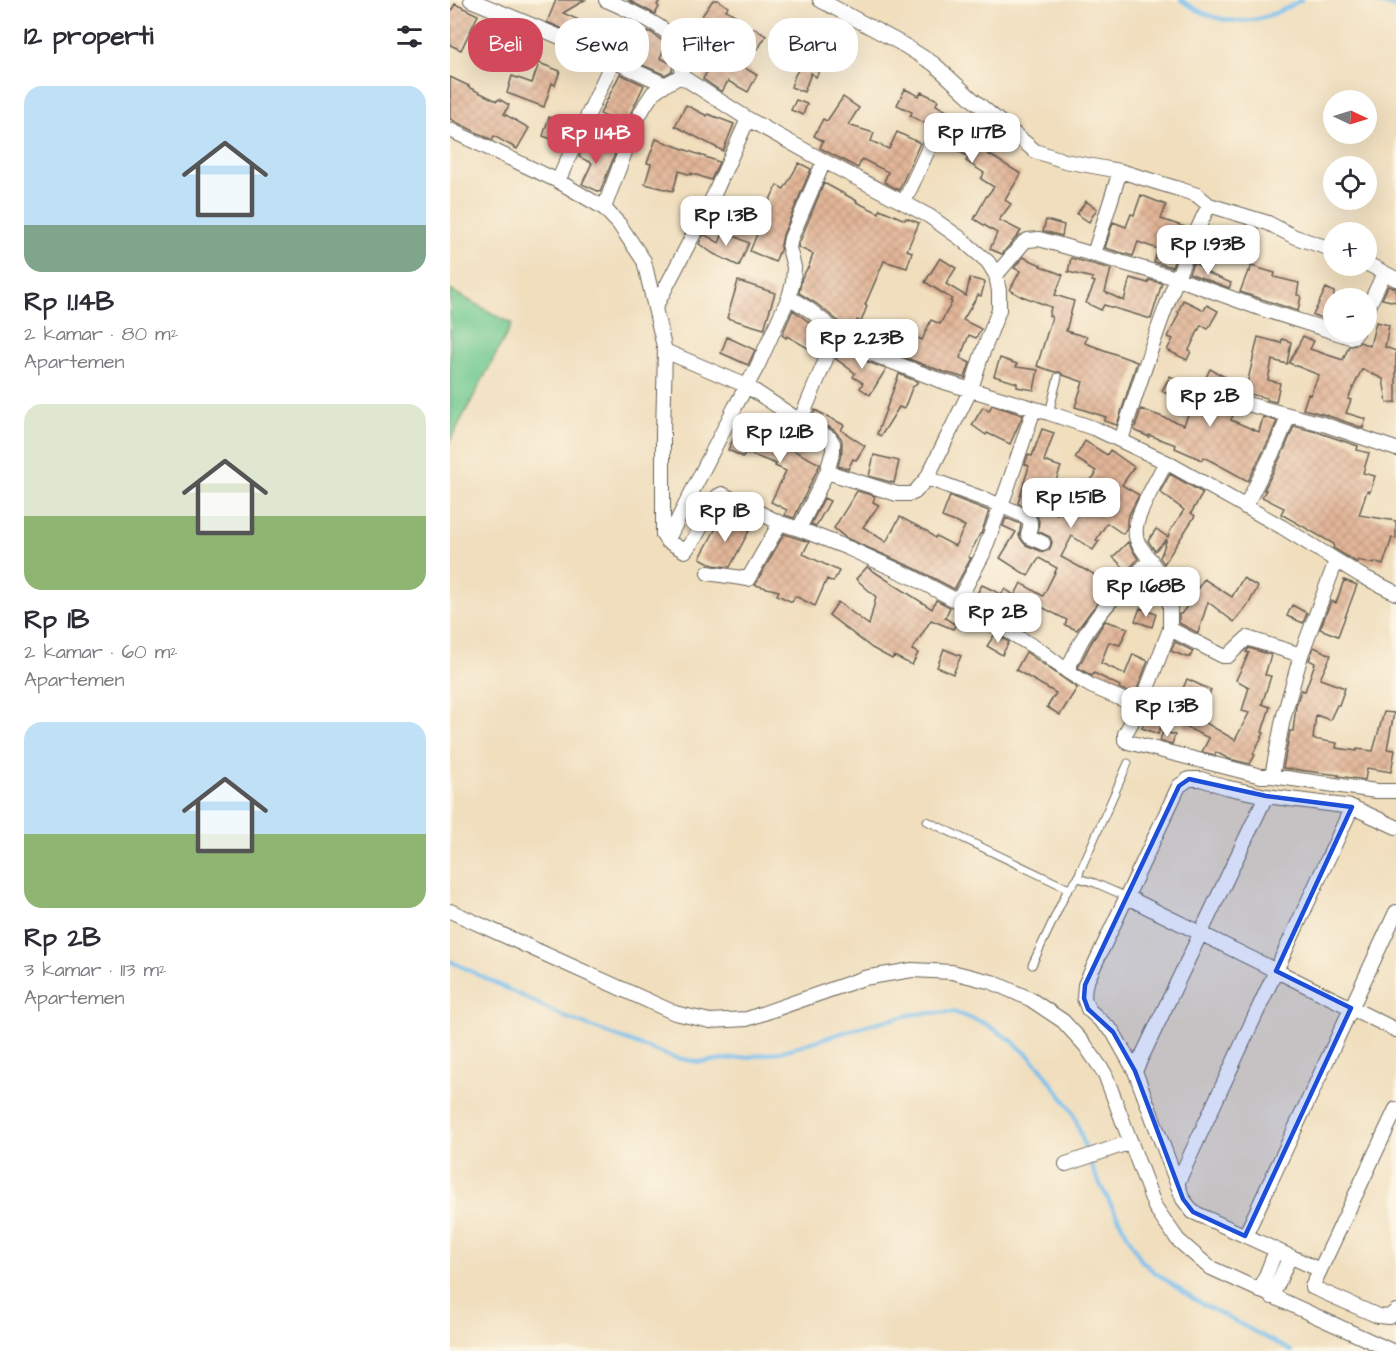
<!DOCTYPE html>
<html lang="id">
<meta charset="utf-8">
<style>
:root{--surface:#fff;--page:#f7f7f7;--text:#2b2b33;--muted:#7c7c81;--accent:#d1495b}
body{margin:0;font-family:"Architects Daughter",sans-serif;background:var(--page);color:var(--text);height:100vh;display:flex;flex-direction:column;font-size:22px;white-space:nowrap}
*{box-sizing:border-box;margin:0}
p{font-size:20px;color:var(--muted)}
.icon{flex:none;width:33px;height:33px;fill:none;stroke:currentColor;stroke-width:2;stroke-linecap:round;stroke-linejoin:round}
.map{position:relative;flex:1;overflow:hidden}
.drawer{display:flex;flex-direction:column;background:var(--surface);width:450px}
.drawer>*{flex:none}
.guide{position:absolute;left:18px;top:18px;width:570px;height:54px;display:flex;gap:12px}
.needle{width:39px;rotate:94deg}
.fabs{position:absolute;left:873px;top:90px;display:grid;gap:12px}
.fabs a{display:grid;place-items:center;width:54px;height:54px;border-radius:50%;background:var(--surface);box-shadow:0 6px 24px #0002;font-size:30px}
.price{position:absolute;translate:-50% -51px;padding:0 14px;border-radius:12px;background:#fff;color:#222;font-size:20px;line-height:39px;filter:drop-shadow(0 2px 3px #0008)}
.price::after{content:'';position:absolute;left:50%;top:36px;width:18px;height:14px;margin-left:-9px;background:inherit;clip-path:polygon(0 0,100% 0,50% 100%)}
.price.on{background:var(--accent);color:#fff}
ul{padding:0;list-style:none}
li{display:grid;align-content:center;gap:12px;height:318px;padding:0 24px}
li span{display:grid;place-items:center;height:186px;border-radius:18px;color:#555}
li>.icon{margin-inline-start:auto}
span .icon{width:108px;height:108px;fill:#fffc;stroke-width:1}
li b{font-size:26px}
h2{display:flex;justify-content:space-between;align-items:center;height:72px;padding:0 24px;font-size:26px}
.pill{padding:0 21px;border-radius:24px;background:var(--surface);box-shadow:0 6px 24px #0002;font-size:21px;line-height:54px}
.pill.on{background:var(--accent);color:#fff}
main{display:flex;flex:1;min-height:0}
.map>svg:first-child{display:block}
.green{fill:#6ec88f;stroke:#457256;stroke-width:1.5}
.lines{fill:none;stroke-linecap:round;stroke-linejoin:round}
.stream{stroke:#74beed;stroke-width:4}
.building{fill:url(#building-cross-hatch)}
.service-casing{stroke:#666054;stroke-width:9}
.minor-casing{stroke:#666054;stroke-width:16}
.service{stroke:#fff;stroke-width:7}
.minor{stroke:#fff;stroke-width:14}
.marked{fill:#1d4ed8;fill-opacity:0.2;stroke:#1d4ed8;stroke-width:4.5;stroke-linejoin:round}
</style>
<main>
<section class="drawer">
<h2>12 properti<svg class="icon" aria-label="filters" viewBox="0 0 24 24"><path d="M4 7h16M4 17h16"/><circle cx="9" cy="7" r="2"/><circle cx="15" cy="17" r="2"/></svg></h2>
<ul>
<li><span style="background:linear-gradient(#bfe0f5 75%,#7fa58c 0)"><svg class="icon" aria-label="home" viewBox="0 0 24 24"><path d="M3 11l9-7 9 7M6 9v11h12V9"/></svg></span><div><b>Rp 1.14B</b><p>2 kamar · 80 m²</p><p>Apartemen</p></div></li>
<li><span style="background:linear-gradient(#dfe7d0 60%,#8fb573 0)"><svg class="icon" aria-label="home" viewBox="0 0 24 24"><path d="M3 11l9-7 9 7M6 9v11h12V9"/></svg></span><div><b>Rp 1B</b><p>2 kamar · 60 m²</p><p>Apartemen</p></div></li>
<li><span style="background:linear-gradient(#bfe0f5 60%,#8fb573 0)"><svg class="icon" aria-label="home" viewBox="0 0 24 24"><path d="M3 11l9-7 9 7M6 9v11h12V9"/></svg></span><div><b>Rp 2B</b><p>3 kamar · 113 m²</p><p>Apartemen</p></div></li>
</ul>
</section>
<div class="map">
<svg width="946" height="1351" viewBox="0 0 946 1351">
<defs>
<pattern id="building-cross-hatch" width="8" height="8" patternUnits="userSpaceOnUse" patternTransform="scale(1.5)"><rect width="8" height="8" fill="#e2b598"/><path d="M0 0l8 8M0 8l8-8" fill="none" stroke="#c19b82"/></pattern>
</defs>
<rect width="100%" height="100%" fill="#fcf5e5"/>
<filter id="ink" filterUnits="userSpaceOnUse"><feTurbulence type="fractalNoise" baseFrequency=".0167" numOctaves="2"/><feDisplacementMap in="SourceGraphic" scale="12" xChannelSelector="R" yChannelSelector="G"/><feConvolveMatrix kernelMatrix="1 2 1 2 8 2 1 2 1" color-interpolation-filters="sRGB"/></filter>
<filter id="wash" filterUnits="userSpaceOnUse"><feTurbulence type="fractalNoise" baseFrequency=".008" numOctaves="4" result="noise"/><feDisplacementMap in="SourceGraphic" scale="24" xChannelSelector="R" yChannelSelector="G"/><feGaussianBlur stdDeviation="1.35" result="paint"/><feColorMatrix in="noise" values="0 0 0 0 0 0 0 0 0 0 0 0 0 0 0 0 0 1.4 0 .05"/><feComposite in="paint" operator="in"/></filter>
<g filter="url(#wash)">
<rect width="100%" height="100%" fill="#f0debd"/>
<path class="green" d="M0,290L62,324L0,441Z"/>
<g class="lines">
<path class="stream" d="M731,0C774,30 808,26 851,0
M922,0L924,2L946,7
M0,961L117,1018L200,1049L222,1057L248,1062L298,1057L330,1052L421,1024L464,1014L503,1012L534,1023L561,1040L577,1054L591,1068L623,1112L645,1175L691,1260L703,1271L745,1300L841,1351"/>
</g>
<g id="blocks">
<path class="building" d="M106,0H135L113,13L191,48L198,31L202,33L216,44L210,58L223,64L222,71L215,75L97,22Z
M178,0H210L207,5L209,7L205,14Z
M263,0H268L278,7L276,10L285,15L271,43L243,29Z
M5,4L28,15L11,50L0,45V13Z
M304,28L316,36L308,49L296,41Z
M268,52L307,75L298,92L278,81L272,92L253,79Z
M356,57L372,66L366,77L361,73L354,92L341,87L345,75Z
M89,63L110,71L105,85L102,83L94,107L57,93L62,76L82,83Z
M170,74L194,85L175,125L150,114Z
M0,77L19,86L18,87L47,101L49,99L59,105L54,114L79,128L67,149L44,136L42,140L0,119Z
M455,89L469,96L471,92L488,100L486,105L512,120L509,125L544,145L538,154L571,174L555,200L561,204L549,220L571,231L568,235L552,254L540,249L547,233L524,219L536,197L544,187L531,179L534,173L516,161L519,157L501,147L503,143L491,136L490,133L491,131L460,116L462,112L447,105Z
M393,97L409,108L398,125L424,133L421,141L439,149L447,132L470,143L449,190L434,182L438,172L412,159L408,168L370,148L373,141L364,136L373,119L377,121Z
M346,100L357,104L353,115L341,110Z
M236,105L257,116L258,114L284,124L273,151L225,126Z
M99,117L123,126L115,144L93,136Z
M206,139L269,162L261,180L241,173V175L229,171L223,191L195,184L201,164L197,163Z
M137,140L165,154L150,192L132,184L142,163L129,157Z
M349,163L361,169L333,235L330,250L325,262L300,251L312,222L310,221L327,185L334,189Z
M374,183L407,201L406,202L429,213L430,209L455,220L456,218L469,223L457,250L462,252L457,268L434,261L415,305L417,306L411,322L407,320L403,331L397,328L367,304L349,293L352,277L359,266L363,254L348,247L350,241Z
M691,195L716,205L711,219L738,228L722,267L704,262L708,249L688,242L683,256L655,248L663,222L676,227L681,214L684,215Z
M636,201L647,209L639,222L627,214Z
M596,220L614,225L612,236L593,231Z
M274,231L299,243L289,266L264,254L249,244L254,234L269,243Z
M573,257L591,265L590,266L613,275L605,295L624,301L616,331L637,337L635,343L687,362L667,425L654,421L656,417L625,407L633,382L613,375L610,372H605L587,366L602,317L599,316L601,307L572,296V297L560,290L570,271L564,268Z
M490,258L506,268L496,284L516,296L520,278L535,282L531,296L528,295L513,320L531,329L526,338L519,335L510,358L520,363L515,378L494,372L456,358L464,336L472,340L481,320L490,324L502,302L500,301L502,299L475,282Z
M621,258L661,269L655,292L674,301L680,278L698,283L699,280L712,283L701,319L654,305L651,310L636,303L645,282L642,281L643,278L618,272Z
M743,263L757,269L755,272L781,283L779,288L739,273Z
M801,266L825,273L824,277L849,283L847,295L851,296L848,311L790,292L798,271L800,272Z
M288,281L325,293L314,329L277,318Z
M938,286L946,288V302L932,299Z
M876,288L884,292V322L863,315Z
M733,300L754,310L757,305L768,311L758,329L751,325L739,350L741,351L737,360L717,350L723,339L718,337L729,313L728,312Z
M343,310L373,333L363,351L337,336L336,338L332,335Z
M926,322L939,325L935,347L946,351V402L937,403L933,379L912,369L898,399L901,400L896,413L916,419L913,428L876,415L853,409L858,394L860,395L869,375L839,363L853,336L864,341L860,349L893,360L899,346L906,345L910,342L920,346Z
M277,337L305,350L298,365L271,353Z
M808,337L831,343L832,339L841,342L837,364L822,360L818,380L830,383L826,402L817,400V398L795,393Z
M393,348L413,360L436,369L420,395L410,388L413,383L403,377L405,373L386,359Z
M550,358L567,364L566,367L588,370L584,390L567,387V383L544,376Z
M760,369L777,378L768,396L788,403L781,420L809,432L813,417L827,421L819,440L798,481L754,457L752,460L725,448L726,445L699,435V437L684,430L691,409L734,425L741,407L712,391L720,376L749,392Z
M449,374L468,382L462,388L454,409L449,407L431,436L427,434Z
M542,405L573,415L560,444L537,433L536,435L522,425L533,407L539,411Z
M365,410L394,425L391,430L415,446L406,460L403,459L398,469L388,466L392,451V441L391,438L384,430L362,417Z
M321,416L338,424L329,443L370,464L344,518L335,515L337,510L321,502L336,471L325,466L326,464L295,452L293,457L278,450L287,431L309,442Z
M844,426L870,433L908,446L907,450L919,453L913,473L925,476L920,492L917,491L909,515L946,521V539L942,538L933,565L924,562V564L908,560L907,562H906L883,548L884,544L831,514L834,508L812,497L816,490H814L835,448Z
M592,429L604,433L594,461L611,467L604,485L596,482L588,503L591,504V506L607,514L619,493L626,497L646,474L645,473L646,471L625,458L635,441L657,455L660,450L684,467L672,485L689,495L677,519V528L673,534L657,523L646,540L649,541L643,550L622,536L611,557L637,571V570L662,586L641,611L627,630L615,625L617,620L582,602L581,604L565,595L571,583L593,596L607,568L589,558L578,576L550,558L566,532L553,526L556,518L571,524L569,536L573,542L576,545L593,552L599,550L601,546L602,542L600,537L588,531L589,521L586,513L581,509L568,503L579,466L575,464L578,455L582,456Z
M424,455L449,461L444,483L419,476Z
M720,474L753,493L741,513L745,516L714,564L710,558L717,539L705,551L698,541L706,529L718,537L720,531L734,510L710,492Z
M407,491L425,496L423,502L429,505L413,527L436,542L450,517L477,531L485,538L486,536L505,546L515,526L492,517L500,496L539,511L531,534H530L518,557L521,558L504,589L466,569L396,538L384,528Z
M374,498L380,501L366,526L361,524Z
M273,515L300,529L280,567L263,565L250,558Z
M334,534L359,542L353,554L389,571L383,582L377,579L365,606L345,596L342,602L327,595L329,591L305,585Z
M678,542L688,559L677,571L663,557Z
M417,567L482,609L486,600L500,607L495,618L506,625L503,629L481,620L462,650L468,653L462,665L444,656L442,659L422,648L379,615L388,602L419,625L426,597L406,579Z
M793,578L808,587L799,603L784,622L758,602L748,633L729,623V614H731L746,594H744L754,579L782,597Z
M894,580L907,585L888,636L870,629L881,601L886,603Z
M532,585L551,594L555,589L564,595L552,617L523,600Z
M842,605L857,613L853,623L837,616Z
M690,608L706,614L702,627L685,621Z
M655,621L678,628L670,645L659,642L651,663L675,674L683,654L698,661L685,695L669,688L670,686L644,673L642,676L628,668L641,643Z
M545,634L559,642L552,655L537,646Z
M725,642L743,651L740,657H736L721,651Z
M864,647L881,655L870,679L895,688L889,705H887L880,720L866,715L863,739L887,743L886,748L907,751V749L923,751L934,712L944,713L937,749L945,750L941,772L917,768L915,780L888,776L889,775L833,768L840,731H843L846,706L851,690L855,691L865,663L859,660Z
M799,648L821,655L815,675L821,676L812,704L820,707L812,732L814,733L803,754L805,755L800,764L779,759L766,752L765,755L752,752L759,738L733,726L738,718L717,706L726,691L731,693L737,679L761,690L749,719L785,740L799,713L792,711L799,687L786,680L799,653L796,652Z
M494,649L511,656L503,674L487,667Z
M576,652L627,688L610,715L597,707L606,693L566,670Z
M702,702L710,705L719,712L714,719L708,734L692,728Z
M713,731L725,735L722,744L710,741Z"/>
</g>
</g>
<g filter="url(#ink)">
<use href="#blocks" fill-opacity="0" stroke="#666054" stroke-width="1.5"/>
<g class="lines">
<g class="service-casing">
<path id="service" d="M599,413L608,377
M477,821L619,889
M677,897L645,883L628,878L630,871L678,763
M582,965L616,893L628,878"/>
</g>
<g class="minor-casing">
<path id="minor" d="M21,0L115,39L214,84
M156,0C166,4 176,9 186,14C212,26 239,42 231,76L298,119L374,161L479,216L510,238L538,262L546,275L549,291V310L531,357L521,389L477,478L465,492L460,494H447L377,472
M370,0L452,44L484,64L521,98L585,151L615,161L670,171L732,190L747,195L759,205
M231,76L209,88L203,93L195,105L187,120L154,208L169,224L194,261L215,351L213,433V535L217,541L235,551L246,536L268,496L272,494L330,523L349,529L398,548L462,577L511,603L591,651L617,671L641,686L690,707
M0,130L108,181L154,208
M108,181L163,60
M454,202L483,139
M644,254L670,171
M916,263L946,279
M546,275L574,242L578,240L589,239L726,278L809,308L900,337L904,336L907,332
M339,297L361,311L397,340L417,352L491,381L599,413L646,429L716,462L832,527L910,575L946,593
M205,308L262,199L298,119
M916,312L934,273
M215,351L297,386L350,421L380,438L383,443V451L377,472L349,529
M797,404L873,424L946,449
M350,421L387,333
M671,440C697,360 722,281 759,205L818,223L845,237L884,250
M716,462C708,478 688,511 686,527C685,534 686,540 690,546L716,583L720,597V629L690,707L675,734V740L678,742L811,776H822L926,791H946
M477,478L550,505L577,517C582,522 580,528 578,534L580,537L593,543
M795,507L827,444L839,415
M217,541L285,407L307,367L339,297L343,282L344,267L339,248L341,238L374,161
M258,573L298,579L330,523
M508,601L533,554L558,486L584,409
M720,629L773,656H778L797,638L851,655
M617,671C622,660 627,648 633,638C651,608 676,583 701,560
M822,776L833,719L851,655L886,561
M946,827L902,807L816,796L775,787L751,779H739L729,786L635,985L634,998L638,1009L663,1032L685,1071L733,1199L743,1212L870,1270L862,1287L928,1316L939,1317L946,1311
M677,897L946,1030
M0,911L225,1013L260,1021L297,1019L414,978L462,970L502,972L542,982L580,999L613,1021L635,1045L655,1074L705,1207L728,1240L759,1267L942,1351
M685,1071L816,796
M616,1164L681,1142
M727,1184L902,807
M795,1236L946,912
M870,1270L946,1109
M810,1291L826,1250
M822,1297L840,1256"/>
</g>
<use href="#service" class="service"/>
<use href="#minor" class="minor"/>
</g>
</g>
<path class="marked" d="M739,779L816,796L902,807L826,971L901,1008L795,1236L743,1212L733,1199L685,1071L663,1032L638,1009L634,998L635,985L729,786Z"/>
</svg>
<div class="fabs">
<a><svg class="needle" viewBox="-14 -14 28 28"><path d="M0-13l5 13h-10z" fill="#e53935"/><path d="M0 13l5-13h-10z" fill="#7c7c81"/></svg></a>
<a><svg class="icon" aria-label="locate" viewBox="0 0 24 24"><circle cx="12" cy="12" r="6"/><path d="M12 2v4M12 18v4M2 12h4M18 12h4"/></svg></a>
<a>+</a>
<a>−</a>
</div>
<b class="price" style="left:522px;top:164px">Rp 1.17B</b>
<b class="price on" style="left:146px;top:165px">Rp 1.14B</b>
<b class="price" style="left:276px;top:247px">Rp 1.3B</b>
<b class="price" style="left:758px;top:276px">Rp 1.93B</b>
<b class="price" style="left:412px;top:370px">Rp 2.23B</b>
<b class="price" style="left:760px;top:428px">Rp 2B</b>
<b class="price" style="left:330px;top:464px">Rp 1.21B</b>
<b class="price" style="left:621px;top:529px">Rp 1.51B</b>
<b class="price" style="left:275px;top:543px">Rp 1B</b>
<b class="price" style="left:696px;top:618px">Rp 1.68B</b>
<b class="price" style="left:548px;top:644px">Rp 2B</b>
<b class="price" style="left:717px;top:738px">Rp 1.3B</b>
<div class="guide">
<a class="pill on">Beli</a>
<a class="pill">Sewa</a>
<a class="pill">Filter</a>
<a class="pill">Baru</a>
</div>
</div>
</main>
